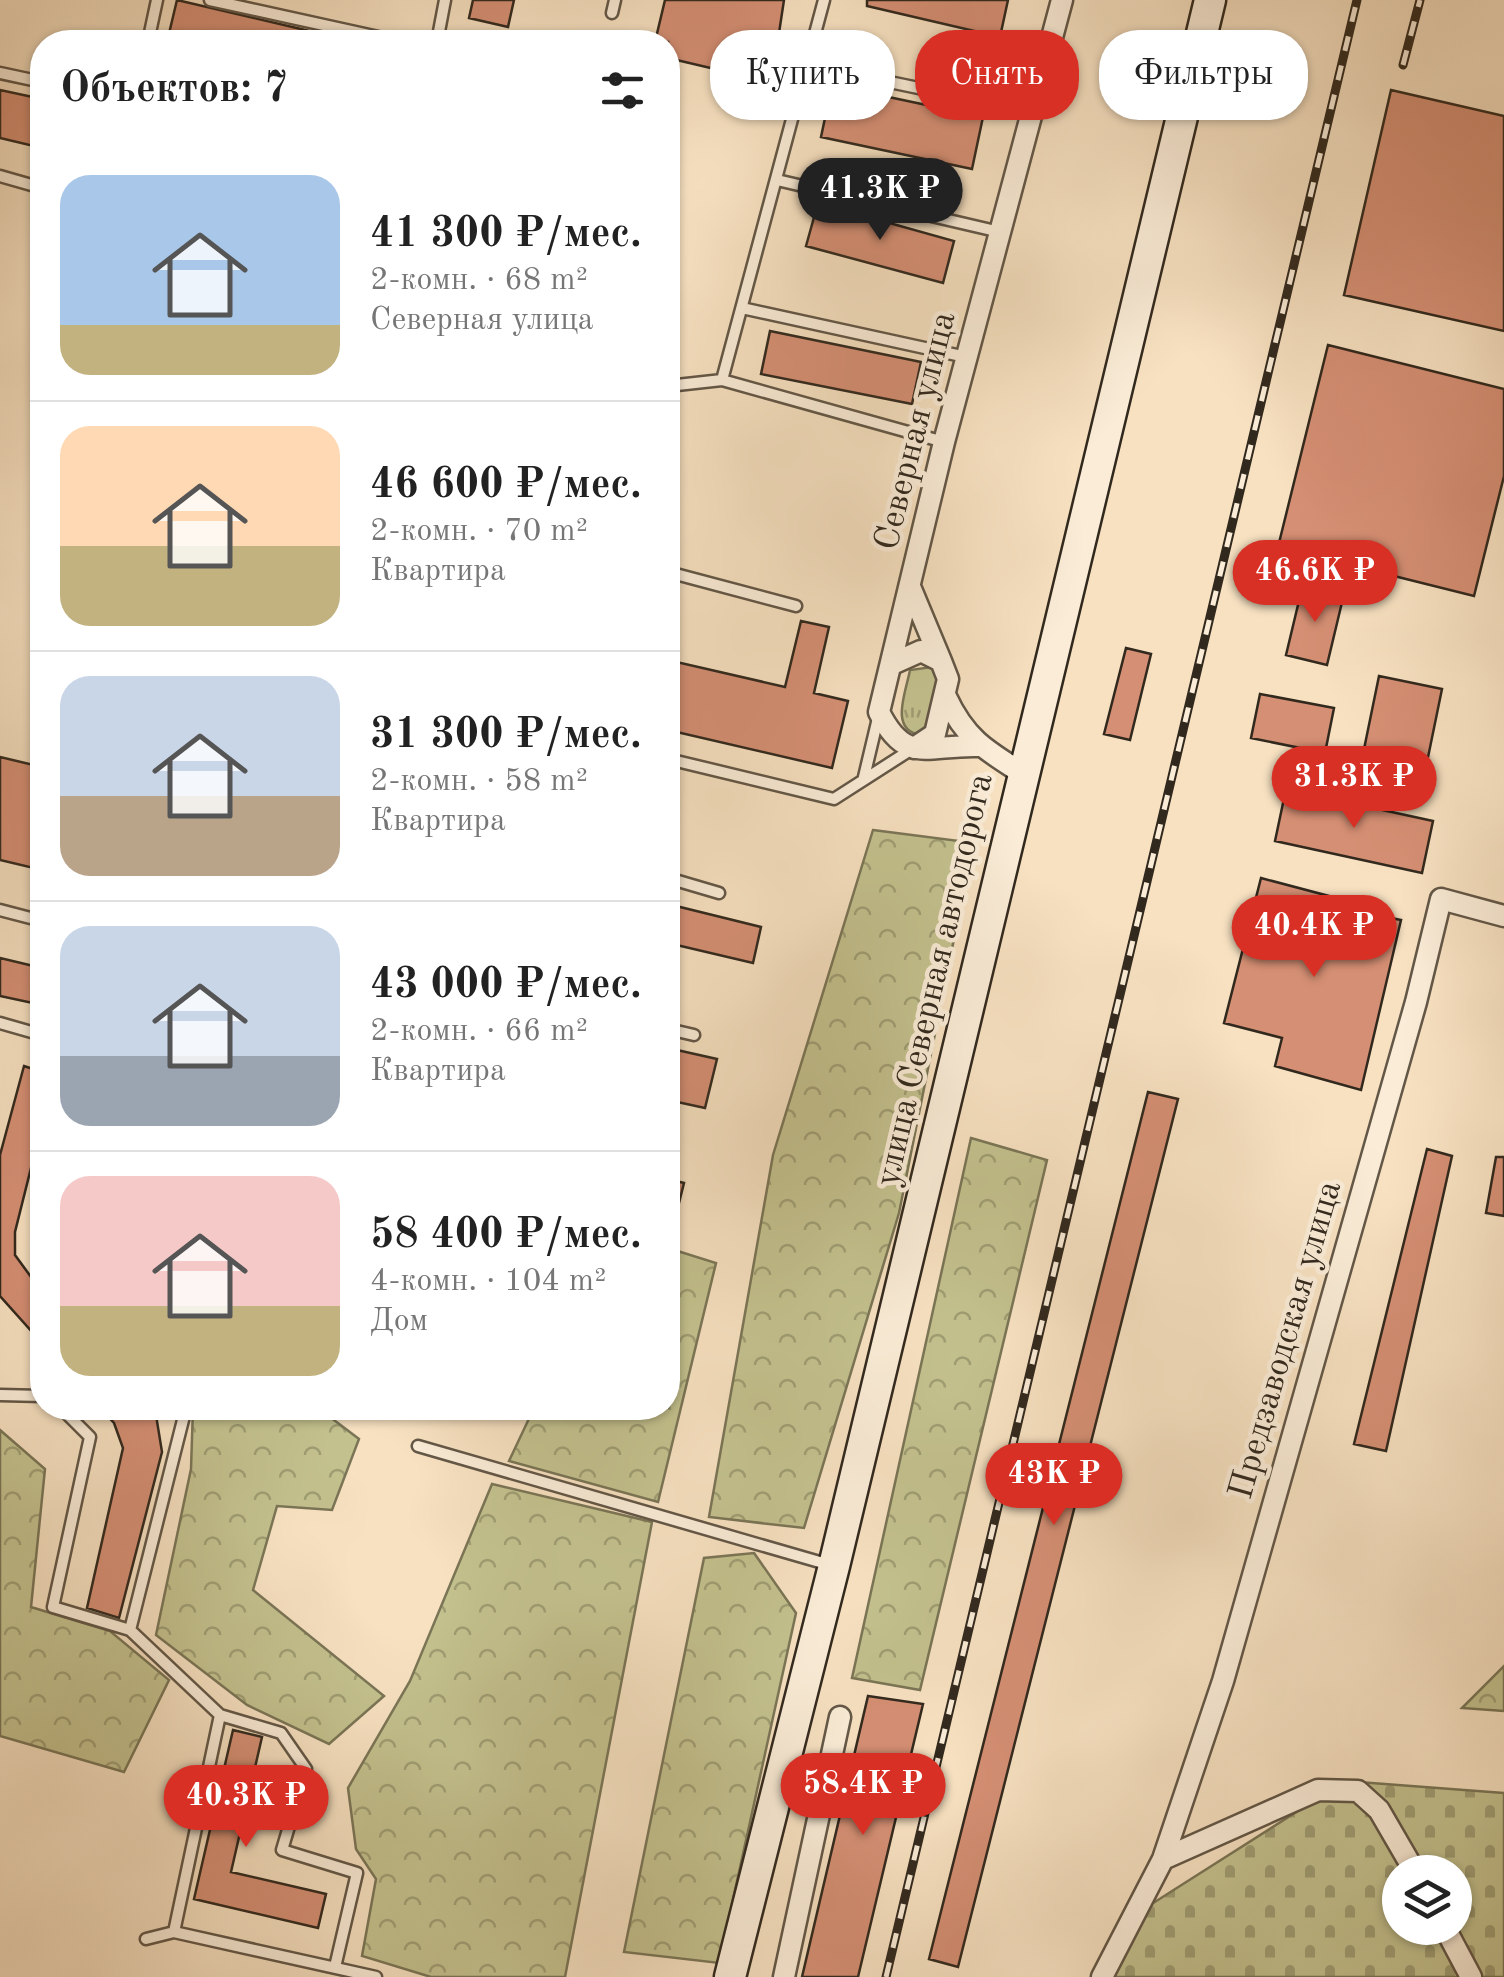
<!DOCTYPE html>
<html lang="ru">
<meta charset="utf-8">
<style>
:root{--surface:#fff;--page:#f2f2f2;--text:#222;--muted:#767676;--line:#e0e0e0;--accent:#d93025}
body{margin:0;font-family:"Old Standard TT",serif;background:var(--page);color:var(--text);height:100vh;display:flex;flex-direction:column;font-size:38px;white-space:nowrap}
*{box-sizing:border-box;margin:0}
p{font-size:32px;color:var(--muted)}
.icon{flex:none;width:55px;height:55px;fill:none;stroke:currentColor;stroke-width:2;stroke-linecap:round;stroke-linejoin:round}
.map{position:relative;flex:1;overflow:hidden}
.drawer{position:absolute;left:30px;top:30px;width:650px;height:1390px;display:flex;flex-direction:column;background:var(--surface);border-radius:40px;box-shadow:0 2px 8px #0004}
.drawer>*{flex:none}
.banner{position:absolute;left:710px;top:30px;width:642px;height:90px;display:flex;gap:20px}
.tools{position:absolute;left:1382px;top:1855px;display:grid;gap:20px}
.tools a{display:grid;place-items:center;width:90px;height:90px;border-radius:50%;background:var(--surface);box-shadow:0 2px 8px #0004;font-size:50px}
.price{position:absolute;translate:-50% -85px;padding:0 22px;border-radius:35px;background:var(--accent);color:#fff;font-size:32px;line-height:65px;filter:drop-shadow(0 2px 5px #0008)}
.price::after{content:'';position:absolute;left:50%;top:60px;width:30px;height:22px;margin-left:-15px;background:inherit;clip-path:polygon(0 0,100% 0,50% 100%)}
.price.active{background:#222;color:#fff}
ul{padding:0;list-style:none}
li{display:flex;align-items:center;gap:30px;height:250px;padding:0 30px}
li+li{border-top:2px solid var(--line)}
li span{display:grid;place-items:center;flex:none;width:280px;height:200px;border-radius:30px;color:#555}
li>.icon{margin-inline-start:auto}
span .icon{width:120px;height:120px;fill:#fffc;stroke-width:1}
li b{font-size:42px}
h2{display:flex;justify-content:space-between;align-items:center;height:120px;padding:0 30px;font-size:42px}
.pill{padding:0 35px;border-radius:40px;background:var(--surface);box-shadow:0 2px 8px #0004;font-size:35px;line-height:90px}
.pill.active{background:var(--accent);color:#fff}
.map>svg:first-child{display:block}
.grass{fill:url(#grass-tufts);stroke:#7a7556;stroke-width:2.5}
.forest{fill:url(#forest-crowns);stroke:#7a7556;stroke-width:2.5}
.cemetery{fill:url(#cemetery-stones);stroke:#7a7556;stroke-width:2.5;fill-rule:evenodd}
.building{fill:#d58f74;stroke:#32291e;stroke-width:2.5}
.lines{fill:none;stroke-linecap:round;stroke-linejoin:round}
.lane-casing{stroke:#635747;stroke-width:15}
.street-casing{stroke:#635747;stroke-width:25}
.secondary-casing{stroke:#32291e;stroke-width:35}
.lane{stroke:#faecd7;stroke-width:10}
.street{stroke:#faecd7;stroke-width:20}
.secondary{stroke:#faecd7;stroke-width:30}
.rail-casing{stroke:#32291e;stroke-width:9}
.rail{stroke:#faecd7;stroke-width:5;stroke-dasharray:15;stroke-linecap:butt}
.labels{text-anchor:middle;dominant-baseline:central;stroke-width:9;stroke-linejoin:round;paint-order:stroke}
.street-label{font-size:35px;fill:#32291e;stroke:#faecd7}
</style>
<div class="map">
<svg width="1504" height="1977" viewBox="0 0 1504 1977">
<defs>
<pattern id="grass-tufts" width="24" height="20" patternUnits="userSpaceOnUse" patternTransform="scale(2.5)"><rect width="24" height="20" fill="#c3c18e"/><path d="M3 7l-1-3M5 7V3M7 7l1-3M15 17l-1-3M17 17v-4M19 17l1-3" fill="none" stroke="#9f9d73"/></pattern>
<pattern id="forest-crowns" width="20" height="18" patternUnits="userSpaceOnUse" patternTransform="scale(2.5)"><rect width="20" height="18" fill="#c3c18e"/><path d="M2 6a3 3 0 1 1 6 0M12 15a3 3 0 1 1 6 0" fill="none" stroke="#9f9d73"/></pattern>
<pattern id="cemetery-stones" width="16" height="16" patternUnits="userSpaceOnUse" patternTransform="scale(2.5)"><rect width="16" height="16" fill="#c3c18e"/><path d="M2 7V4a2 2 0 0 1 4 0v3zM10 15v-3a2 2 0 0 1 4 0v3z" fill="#9f9d73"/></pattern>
</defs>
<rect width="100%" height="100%" fill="#f7e1c1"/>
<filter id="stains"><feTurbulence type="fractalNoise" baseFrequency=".002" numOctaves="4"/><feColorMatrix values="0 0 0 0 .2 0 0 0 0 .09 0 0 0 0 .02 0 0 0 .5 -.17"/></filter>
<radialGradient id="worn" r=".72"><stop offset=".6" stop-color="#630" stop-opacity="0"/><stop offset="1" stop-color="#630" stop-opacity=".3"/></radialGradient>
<path class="grass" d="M932,667L941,678L930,727L920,735C889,730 906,692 910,670Z"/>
<path class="forest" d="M873,830L967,842L958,919L899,1213L804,1528L709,1517L773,1155Z
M971,1138L1047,1160L920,1690L852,1678Z
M668,1248L716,1263L658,1502L509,1461L534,1408H668Z
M193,1408H322V1411L359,1439L332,1510L277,1506L253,1590L384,1696L329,1744L247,1705L156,1635L191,1469Z
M0,1430L45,1469L31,1607L110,1631L169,1680L124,1772L0,1736Z
M492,1484L652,1522L565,1977H431L362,1956L376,1879L356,1849L348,1788L410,1681Z
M754,1553L796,1613L719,1963L624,1952L704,1558Z
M1504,1666V1711L1462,1708Z"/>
<path class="cemetery" d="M1345,1781L1504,1793V1977H1109L1139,1912ZM1400,1872H1455V1928H1400Z"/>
<path class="building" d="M177,0L335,37L334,42H167Z
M473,0H514L508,27L469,18Z
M665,0H784L774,66L722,58L719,70L668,58V42H655Z
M867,0H1008L1000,37L867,6Z
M832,85L983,117L972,169L821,137Z
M0,90L42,99V148L0,138Z
M1391,90L1504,116V331L1344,295Z
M818,203L954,241L943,283L806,246Z
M770,331L921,362L912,404L761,374Z
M1328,345L1504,389V476L1474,596L1278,547Z
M1303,584L1344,594L1327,665L1286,655Z
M801,621L829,627L814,693L848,701L832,768L668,730V660L785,687Z
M1126,648L1151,654L1130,740L1104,734Z
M1379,676L1442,689L1426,767L1363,754Z
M1260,694L1334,708L1325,753L1251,738Z
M0,757L42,767V870L0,860Z
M1286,789L1433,821L1422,873L1275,841Z
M1261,878L1359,904L1357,911L1401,920L1361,1090L1275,1066L1282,1038L1224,1023Z
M668,904L761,927L753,963L668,943Z
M0,958L42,968V1005L0,996Z
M668,1048L717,1059L705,1108L668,1100Z
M24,1066L42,1072V1124L15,1232V1255L42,1292V1343L0,1296V1155Z
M1148,1092L1178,1099L958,1967L929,1959Z
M1427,1149L1452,1156L1386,1451L1354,1444Z
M1496,1157H1504V1216L1486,1213Z
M668,1179L684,1183L673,1227H668Z
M100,1408H149L156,1415L162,1452L119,1618L87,1608L123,1448L114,1423Z
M868,1696L923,1704L858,1977H802Z
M233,1730L262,1737L231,1872L326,1894L318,1928L194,1899Z"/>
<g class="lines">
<g class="lane-casing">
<path id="lane" d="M210,0L401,42
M824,0L722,380L944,442
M612,13L615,0
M148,42L157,0
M437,42L445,0
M808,65L976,100
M0,73L42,82
M0,176L42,188
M777,180L1000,232
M742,308L966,357
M668,386L722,380
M668,572L796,606
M668,759L834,799L912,749
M864,777L879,714
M668,878L719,893
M0,910L42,921
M0,1023L42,1035
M668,1029L694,1035
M0,1395L42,1396
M61,1408L90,1437L53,1607L130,1630L186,1408
M418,1446L830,1565
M130,1630L220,1715L174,1932
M220,1715L281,1733L306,1769L282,1850L357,1873L335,1967
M146,1939L174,1932L376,1977"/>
</g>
<g class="street-casing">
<path id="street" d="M911,589L941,661
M892,664L921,651L941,661L948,679L935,734L914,748
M946,697C965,738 985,750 1022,773
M979,746C928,744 906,766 879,712L944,442L1062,0
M1163,1859L1318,1790L1358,1791L1379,1810L1415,1872
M1445,1928L1471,1977
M784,1977L840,1717
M1102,1977L1163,1859L1223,1681L1416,1002L1441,899L1504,916"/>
</g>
<g class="secondary-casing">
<path id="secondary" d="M730,1977L834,1566L1210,0"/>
</g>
<use href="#lane" class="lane"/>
<use href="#street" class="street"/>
<use href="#secondary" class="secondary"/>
<g class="rail-casing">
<path id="rail" d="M1403,65L1420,0
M886,1977L1357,0"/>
</g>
<use href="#rail" class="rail"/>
</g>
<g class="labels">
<g class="street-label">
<text transform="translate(916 431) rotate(-76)">Северная улица</text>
<text transform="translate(935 980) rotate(-77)">улица Северная автодорога</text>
<text transform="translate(1286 1340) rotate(-74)">Предзаводская улица</text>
</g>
</g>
<rect width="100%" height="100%" filter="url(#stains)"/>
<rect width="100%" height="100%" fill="url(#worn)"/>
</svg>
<div class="tools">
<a><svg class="icon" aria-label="layers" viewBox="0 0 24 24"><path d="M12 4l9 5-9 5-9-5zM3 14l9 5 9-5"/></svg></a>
</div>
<b class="price active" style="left:880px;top:243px">41.3K ₽</b>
<b class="price" style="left:1315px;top:625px">46.6K ₽</b>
<b class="price" style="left:1354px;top:831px">31.3K ₽</b>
<b class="price" style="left:1314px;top:980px">40.4K ₽</b>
<b class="price" style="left:1054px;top:1528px">43K ₽</b>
<b class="price" style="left:863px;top:1838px">58.4K ₽</b>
<b class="price" style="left:246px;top:1850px">40.3K ₽</b>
<div class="banner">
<a class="pill">Купить</a>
<a class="pill active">Снять</a>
<a class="pill">Фильтры</a>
</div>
<section class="drawer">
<h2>Объектов: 7<svg class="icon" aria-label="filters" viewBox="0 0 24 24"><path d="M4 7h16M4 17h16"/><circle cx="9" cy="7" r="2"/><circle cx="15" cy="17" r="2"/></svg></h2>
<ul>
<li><span style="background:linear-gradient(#a9c7e8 75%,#c2b280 0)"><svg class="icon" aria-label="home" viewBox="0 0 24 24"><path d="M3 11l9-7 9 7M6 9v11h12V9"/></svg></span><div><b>41 300 ₽/мес.</b><p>2-комн. · 68 m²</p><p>Северная улица</p></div></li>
<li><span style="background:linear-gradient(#ffd9b3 60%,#c2b280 0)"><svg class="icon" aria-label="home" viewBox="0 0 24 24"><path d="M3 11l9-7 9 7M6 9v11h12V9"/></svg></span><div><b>46 600 ₽/мес.</b><p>2-комн. · 70 m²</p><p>Квартира</p></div></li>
<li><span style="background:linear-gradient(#c9d6e8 60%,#b9a48a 0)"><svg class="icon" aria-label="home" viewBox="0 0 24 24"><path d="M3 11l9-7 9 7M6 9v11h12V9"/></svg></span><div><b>31 300 ₽/мес.</b><p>2-комн. · 58 m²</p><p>Квартира</p></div></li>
<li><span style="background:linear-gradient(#c9d6e8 65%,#9aa5b1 0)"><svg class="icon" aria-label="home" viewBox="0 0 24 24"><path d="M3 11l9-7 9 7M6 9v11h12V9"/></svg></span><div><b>43 000 ₽/мес.</b><p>2-комн. · 66 m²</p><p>Квартира</p></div></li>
<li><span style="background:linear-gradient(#f6c9c9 65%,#c2b280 0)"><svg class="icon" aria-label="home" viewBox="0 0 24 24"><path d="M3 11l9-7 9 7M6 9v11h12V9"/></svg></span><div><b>58 400 ₽/мес.</b><p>4-комн. · 104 m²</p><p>Дом</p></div></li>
</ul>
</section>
</div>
